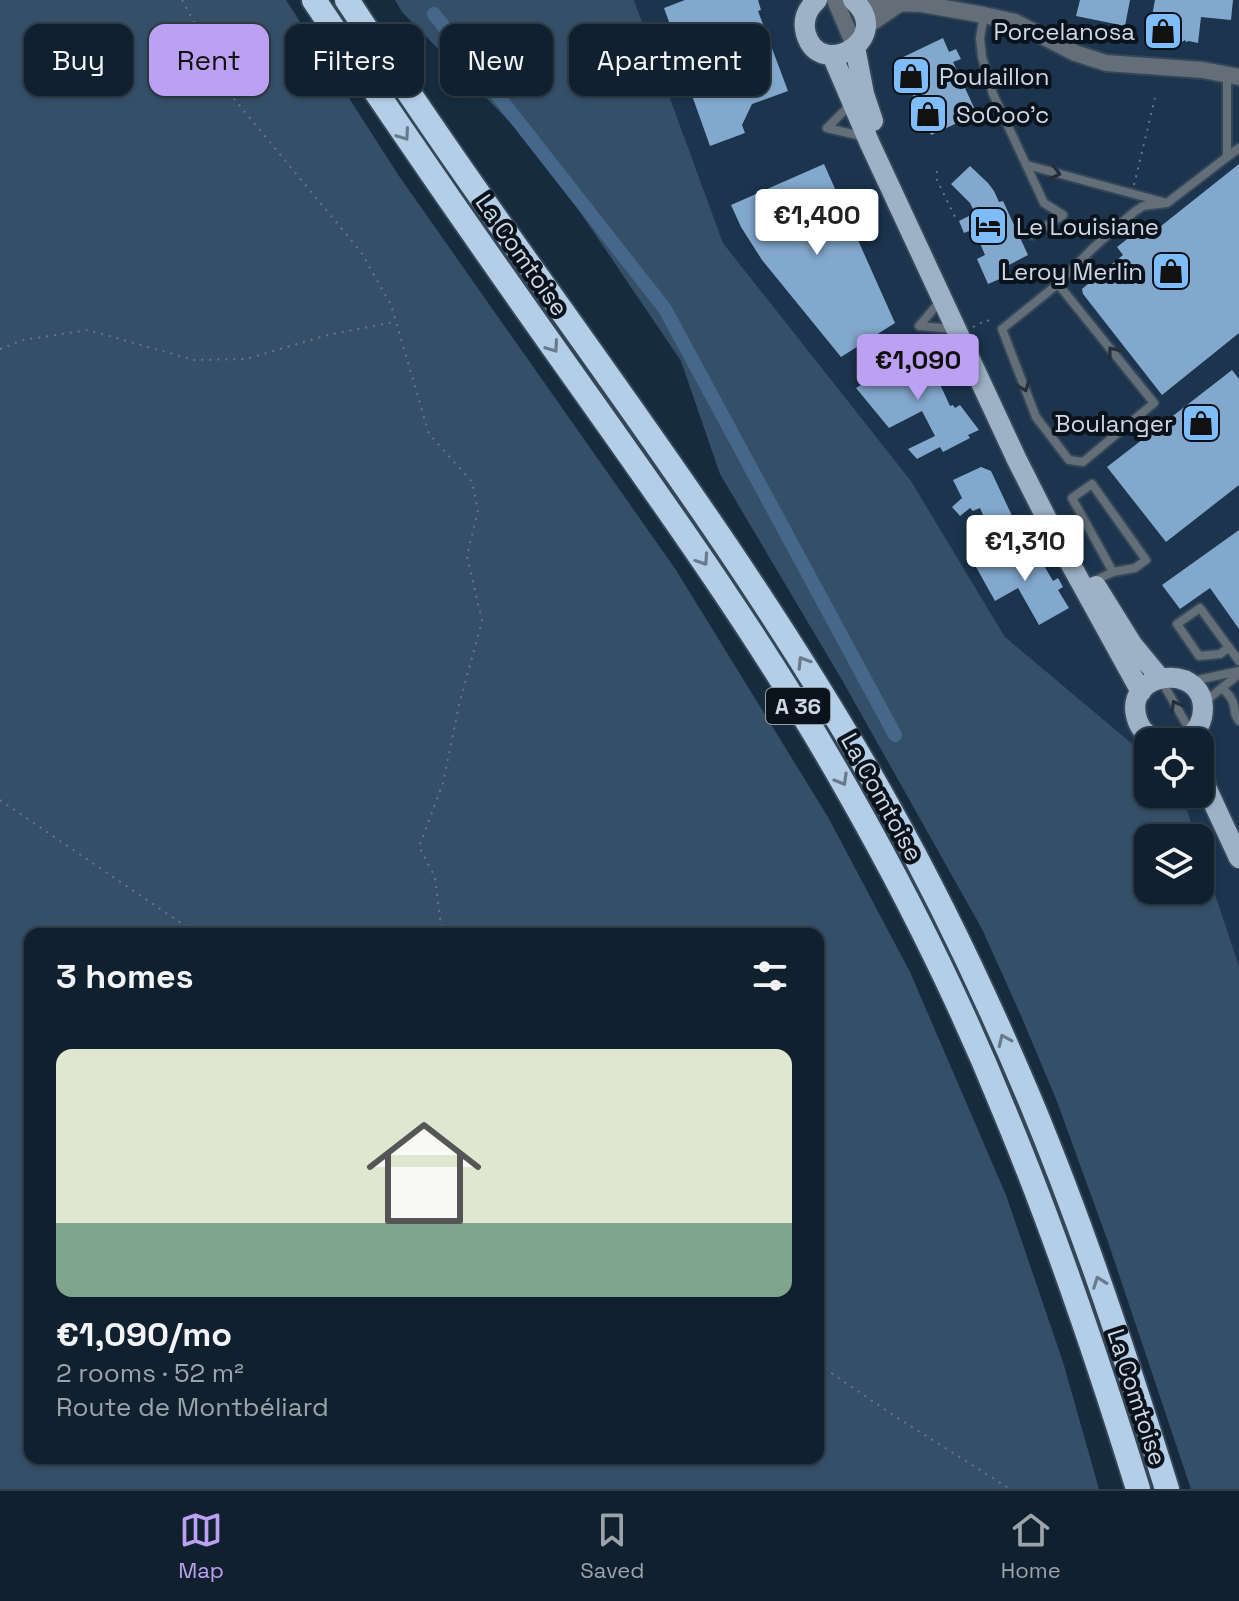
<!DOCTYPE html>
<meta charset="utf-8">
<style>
:root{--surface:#11202e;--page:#1e2d3a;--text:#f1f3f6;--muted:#9ca3aa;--line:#303e4a;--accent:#bca0f2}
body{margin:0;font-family:"Space Grotesk",sans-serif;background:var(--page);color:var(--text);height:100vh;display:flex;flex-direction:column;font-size:30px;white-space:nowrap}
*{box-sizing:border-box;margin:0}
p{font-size:26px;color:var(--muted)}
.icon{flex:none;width:44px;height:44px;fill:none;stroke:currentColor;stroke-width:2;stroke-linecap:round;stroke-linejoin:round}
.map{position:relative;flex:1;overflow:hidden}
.side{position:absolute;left:24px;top:928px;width:800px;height:536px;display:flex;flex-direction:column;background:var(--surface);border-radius:16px;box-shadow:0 2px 6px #0004,0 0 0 2px var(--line)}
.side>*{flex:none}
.top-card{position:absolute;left:24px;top:24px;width:800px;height:72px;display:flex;gap:16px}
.fabs{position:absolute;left:1134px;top:728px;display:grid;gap:16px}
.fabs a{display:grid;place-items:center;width:80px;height:80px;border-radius:16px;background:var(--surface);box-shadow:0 2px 6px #0004,0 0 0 2px var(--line);font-size:40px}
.price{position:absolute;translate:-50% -68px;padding:0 18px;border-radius:8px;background:#fff;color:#222;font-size:26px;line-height:52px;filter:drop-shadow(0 2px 4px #0008)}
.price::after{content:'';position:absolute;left:50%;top:48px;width:24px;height:18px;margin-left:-12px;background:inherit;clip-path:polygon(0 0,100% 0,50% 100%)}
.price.selected{background:var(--accent);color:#111}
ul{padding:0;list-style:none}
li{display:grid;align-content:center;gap:16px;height:424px;padding:0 32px}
li span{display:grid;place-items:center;height:248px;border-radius:16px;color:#555}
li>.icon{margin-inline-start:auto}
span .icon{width:144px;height:144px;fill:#fffc;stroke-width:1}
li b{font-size:34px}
h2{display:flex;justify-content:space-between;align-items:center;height:96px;padding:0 32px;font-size:34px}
.pill{padding:0 28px;border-radius:16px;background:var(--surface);box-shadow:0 2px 6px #0004,0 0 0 2px var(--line);font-size:28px;line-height:72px}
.pill.selected{background:var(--accent);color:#111}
.menu{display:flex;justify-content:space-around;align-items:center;height:112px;border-top:2px solid var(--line);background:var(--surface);font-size:22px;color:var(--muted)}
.menu a{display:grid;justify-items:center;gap:4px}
.menu .selected{color:var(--accent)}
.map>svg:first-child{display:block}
.built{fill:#1c344d}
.green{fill:#354f68;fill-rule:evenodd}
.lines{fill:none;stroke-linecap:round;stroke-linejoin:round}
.canal{stroke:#456789;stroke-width:14}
.building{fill:#83a8cd}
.service-casing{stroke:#344759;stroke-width:12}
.minor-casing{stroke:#344759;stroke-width:20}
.primary-casing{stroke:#344759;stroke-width:24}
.motorway-casing{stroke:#344759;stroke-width:28}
.path{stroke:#667687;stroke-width:2;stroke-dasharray:2 6;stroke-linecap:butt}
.service{stroke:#646e78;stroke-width:8}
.minor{stroke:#646e78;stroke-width:16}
.primary{stroke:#9eb2c7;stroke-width:20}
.motorway{stroke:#b5cee7;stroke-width:24}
.oneway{stroke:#687a8c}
.oneway2{stroke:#252e38}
.labels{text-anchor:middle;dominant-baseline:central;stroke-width:8;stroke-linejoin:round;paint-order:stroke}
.shield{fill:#0a131c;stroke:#929da9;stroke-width:2}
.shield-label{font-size:22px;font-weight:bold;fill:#ccd8e5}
.poi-label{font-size:24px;fill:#ccd8e5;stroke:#0a131c;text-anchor:end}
.street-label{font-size:24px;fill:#ccd8e5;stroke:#0a131c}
</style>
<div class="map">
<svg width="1239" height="1489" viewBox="0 0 1239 1489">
<rect width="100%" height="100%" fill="#172b3e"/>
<path class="built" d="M634,0H1239V966L1200,849V838H1196L1182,794H1200V742H1148V757L1005,637L911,481L723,243Z"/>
<path class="green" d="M0,0H286L399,176L676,570L828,817L910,972L1006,1195L1063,1362L1099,1489H0ZM30,934H818V1458H30Z
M395,0H634L723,243L911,481L1005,637L1148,757V794H1182L1196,838H1148V890H1200V849L1239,966V1489H1191L1107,1239L1056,1099L1022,1018L982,929L842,680L720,474L681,361L540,153L402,12Z"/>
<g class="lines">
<path class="canal" d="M434,14L665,309L895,735"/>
</g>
<path class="building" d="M685,0H758L761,10L758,11L788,91L752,104L742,125L745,133L710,146L669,31L672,30L664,8Z
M1080,0H1130L1125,26L1076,16Z
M1155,0H1233L1231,20L1201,17L1198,43L1189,41L1186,42L1185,40L1182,42L1180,40L1178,42L1171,38L1168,41L1167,38L1164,40L1148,37Z
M943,38L949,52L956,49L961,59L953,62L977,114L931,135L897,60Z
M521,66L538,69L534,86L518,82Z
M824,164L895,323L841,357L762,260L741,227L731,205Z
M1239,164V333L1162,395L1083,294L1082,289L1123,255L1117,247L1149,222L1156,230Z
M970,166L988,183L994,191L999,202L1003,201L1028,255L1005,267L1009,275L988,284L977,259L985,255L976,234L971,236L969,231L964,233L959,221L975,213L970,203L951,184Z
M922,345L950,406L953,405L955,408L960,405L979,430L968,435L970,438L943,452L940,447L917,459L908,449L935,436L922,411L889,428L856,388Z
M1232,370L1239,379V485L1166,542L1107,467Z
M981,467L991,471L1014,520L990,531L980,508L973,511L970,508L960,516L952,507L962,498L953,480Z
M1239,530V629L1210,588L1180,609L1162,585Z
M1032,545L1053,581L1058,578L1063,587L1058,590L1069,608L1039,625L1018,588L995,601L976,567Z"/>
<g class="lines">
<g class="service-casing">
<path id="service" d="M984,15L980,38L982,57L993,94L1044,203L1063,215L1032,235
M827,128L857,135L864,140
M827,128L846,109L848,101
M1227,157L1239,148
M1027,165L1167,203L1227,157V75
M1058,284L1154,403L1083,462L1069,460L1036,417L1002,329L1058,284L1092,249L1134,212L1143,206L1167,203
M941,300L919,326L952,329
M1094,581L1113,572L1135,568L1146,560L1092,484L1072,498L1113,572
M1229,647L1220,654L1199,656L1177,624L1200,608L1239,661
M1161,680L1192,734
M1193,681L1239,671
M1222,688C1227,693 1233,698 1234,706C1235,713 1235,715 1239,721
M1203,703L1239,674"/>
</g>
<g class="minor-casing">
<path id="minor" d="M835,0L855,47
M856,2L922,4L984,15L1015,22L1075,53L1106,63L1203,70L1239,77
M865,27L899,4"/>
</g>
<g class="primary-casing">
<path id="primary" d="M817,0C807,9 802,20 806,34C820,82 896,38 853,0
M855,47L864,94L873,121
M832,55L870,144L1017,460L1059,543L1141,692
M1096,586L1132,644L1160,678
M1160,742C1150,738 1142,732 1138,722C1118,668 1213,660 1202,717C1199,730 1190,738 1178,742
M1200,763L1206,787L1239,858"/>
</g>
<g class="motorway-casing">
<path id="motorway" d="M314,0C397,124 482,247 568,368C666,506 765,644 848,791C906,893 959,999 1003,1108C1055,1232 1098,1360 1138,1489
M347,0C399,79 452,157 507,234C640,421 776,606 888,806C941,901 988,1000 1030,1100C1083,1227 1126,1358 1167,1489"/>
</g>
<path class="path" d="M182,0L201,35L220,82L361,252L391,305L429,434L472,482L478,510L467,556L482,621L459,705L443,783L419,847L435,877L442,934
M937,171L936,178L955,217
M1134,185L1155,98
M973,327L987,320L992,323
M0,349L23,340L88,330L194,360L246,359L328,335L394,322
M0,800L197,934
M818,1364L893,1415L1010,1489"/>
<use href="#service" class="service"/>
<use href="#minor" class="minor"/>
<use href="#primary" class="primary"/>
<use href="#motorway" class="motorway"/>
</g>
<defs><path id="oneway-chevron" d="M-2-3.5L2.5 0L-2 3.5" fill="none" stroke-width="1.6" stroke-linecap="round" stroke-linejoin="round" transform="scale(2)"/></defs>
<g class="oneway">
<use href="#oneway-chevron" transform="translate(404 135) rotate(55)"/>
<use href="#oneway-chevron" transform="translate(553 347) rotate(55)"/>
<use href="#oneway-chevron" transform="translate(703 560) rotate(56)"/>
<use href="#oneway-chevron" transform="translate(803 662) rotate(-122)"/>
<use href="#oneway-chevron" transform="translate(842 780) rotate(60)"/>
<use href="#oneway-chevron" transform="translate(1004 1040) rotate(-114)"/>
<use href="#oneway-chevron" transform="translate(1099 1282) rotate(-110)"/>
</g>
<g class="oneway2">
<use href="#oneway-chevron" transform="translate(1055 173) rotate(15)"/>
<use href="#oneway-chevron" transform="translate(1113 352) rotate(-129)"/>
<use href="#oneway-chevron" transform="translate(1024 386) rotate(69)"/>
<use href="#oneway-chevron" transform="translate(1176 706) rotate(-120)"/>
</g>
<defs>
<g id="shop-square" transform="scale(2)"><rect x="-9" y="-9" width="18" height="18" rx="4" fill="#7fbdfa" stroke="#0a131c"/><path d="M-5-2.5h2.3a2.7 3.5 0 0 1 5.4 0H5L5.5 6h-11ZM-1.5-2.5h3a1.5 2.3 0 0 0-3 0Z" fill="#111"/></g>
<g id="hotel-square" transform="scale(2)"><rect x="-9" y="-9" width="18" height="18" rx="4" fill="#7fbdfa" stroke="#0a131c"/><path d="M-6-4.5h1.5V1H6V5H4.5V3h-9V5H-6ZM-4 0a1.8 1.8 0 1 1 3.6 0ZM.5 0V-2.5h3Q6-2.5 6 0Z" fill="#111"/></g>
</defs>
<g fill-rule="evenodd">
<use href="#shop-square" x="1163" y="31"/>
<use href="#shop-square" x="911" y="76"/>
<use href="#shop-square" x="928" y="114"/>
<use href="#hotel-square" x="988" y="226"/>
<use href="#shop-square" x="1171" y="271"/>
<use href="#shop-square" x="1201" y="423"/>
</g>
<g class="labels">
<rect class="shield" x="766" y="688" width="64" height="36" rx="6"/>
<g class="shield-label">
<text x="798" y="706">A 36</text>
</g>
<g class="poi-label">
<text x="1135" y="31">Porcelanosa</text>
<text x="939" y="76" text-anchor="start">Poulaillon</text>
<text x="956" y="114" text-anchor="start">SoCoo'c</text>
<text x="1016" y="226" text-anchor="start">Le Louisiane</text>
<text x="1143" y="271">Leroy Merlin</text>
<text x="1173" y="423">Boulanger</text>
</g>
<g class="street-label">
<text transform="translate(522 255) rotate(55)">La Comtoise</text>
<text transform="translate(882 797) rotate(61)">La Comtoise</text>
<text transform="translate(1137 1397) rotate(72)">La Comtoise</text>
</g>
</g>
</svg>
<div class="fabs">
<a><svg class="icon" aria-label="locate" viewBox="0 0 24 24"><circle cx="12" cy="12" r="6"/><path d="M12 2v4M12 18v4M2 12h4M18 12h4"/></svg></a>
<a><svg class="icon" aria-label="layers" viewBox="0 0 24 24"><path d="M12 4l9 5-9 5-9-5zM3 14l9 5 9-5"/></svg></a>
</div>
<b class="price" style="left:817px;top:257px">€1,400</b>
<b class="price selected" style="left:918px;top:402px">€1,090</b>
<b class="price" style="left:1025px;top:583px">€1,310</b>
<div class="top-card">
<a class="pill">Buy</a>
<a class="pill selected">Rent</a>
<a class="pill">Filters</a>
<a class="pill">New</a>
<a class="pill">Apartment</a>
</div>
<section class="side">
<h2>3 homes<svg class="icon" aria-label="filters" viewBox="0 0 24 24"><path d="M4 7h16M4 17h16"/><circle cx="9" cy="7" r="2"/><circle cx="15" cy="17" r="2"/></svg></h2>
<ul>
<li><span style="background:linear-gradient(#dfe7d0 70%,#7fa58c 0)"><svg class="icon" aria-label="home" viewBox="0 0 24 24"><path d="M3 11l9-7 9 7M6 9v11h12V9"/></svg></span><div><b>€1,090/mo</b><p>2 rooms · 52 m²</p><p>Route de Montbéliard</p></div></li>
</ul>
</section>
</div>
<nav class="menu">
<a class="selected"><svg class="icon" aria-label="map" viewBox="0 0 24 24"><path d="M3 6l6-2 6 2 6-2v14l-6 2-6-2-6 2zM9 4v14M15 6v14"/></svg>Map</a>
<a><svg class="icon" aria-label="saved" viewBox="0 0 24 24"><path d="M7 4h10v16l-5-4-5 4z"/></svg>Saved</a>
<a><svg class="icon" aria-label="home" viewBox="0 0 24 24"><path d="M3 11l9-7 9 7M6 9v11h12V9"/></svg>Home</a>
</nav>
